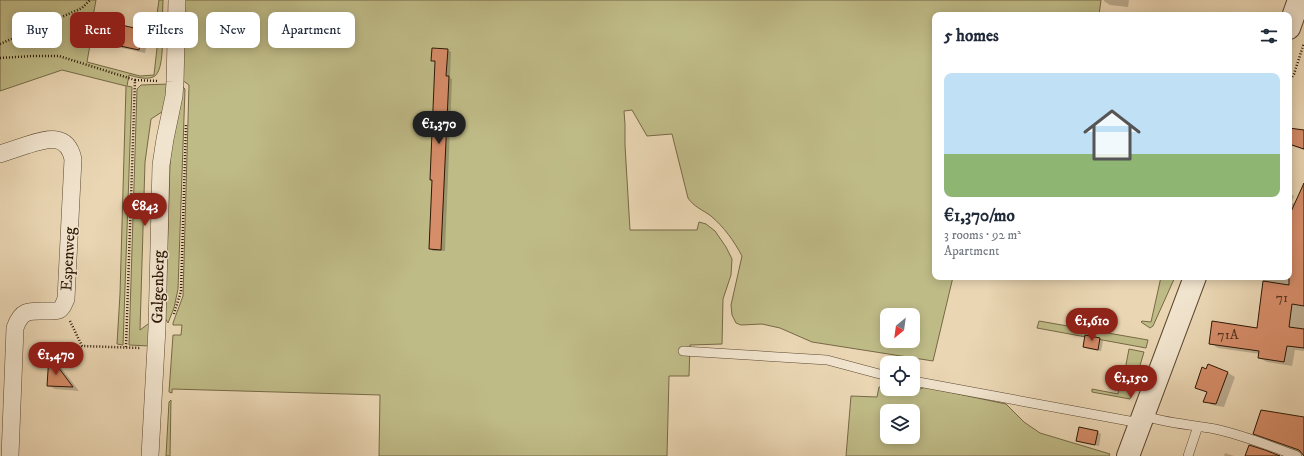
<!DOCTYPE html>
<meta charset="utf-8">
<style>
:root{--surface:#fff;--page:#f2f2f3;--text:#1f2937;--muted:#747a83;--line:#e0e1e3;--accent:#8f2418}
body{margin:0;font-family:"IM FELL DW Pica",serif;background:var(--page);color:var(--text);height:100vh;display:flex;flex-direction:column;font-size:15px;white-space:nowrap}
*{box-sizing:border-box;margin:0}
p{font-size:13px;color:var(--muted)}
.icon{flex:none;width:22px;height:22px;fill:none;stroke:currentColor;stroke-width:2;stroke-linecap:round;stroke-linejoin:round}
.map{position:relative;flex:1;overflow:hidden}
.details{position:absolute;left:932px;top:12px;width:360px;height:268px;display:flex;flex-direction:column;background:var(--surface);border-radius:8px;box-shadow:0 2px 10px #0003}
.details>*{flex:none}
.banner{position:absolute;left:12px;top:12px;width:380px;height:36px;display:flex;gap:8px}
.needle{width:26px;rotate:209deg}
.controls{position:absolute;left:880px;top:308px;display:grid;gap:8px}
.controls a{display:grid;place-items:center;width:40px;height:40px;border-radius:8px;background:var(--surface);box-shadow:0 2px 10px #0003;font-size:20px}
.price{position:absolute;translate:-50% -34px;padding:0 9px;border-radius:14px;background:var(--accent);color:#fff;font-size:13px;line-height:26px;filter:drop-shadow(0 1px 2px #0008)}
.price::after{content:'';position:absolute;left:50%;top:24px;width:12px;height:9px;margin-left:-6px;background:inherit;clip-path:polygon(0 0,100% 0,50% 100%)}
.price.current{background:#222;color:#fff}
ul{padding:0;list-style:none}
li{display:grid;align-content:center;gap:8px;height:212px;padding:0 12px}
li+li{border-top:1px solid var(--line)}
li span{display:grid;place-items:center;height:124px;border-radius:8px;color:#555}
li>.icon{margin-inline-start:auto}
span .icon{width:72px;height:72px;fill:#fffc;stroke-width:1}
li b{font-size:17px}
h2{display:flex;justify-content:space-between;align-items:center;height:48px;padding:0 12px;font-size:17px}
.chip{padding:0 14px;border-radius:8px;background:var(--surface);box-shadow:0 2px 10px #0003;font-size:14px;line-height:36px}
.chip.current{background:var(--accent);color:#fff}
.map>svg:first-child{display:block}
.green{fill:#bfbb87;stroke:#766946;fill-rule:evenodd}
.shadow{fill:#0003}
.building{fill:#d68d69;stroke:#2d1705}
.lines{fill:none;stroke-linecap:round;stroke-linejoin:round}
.service-casing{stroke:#5c4730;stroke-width:10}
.minor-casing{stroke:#5c4730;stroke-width:18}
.tertiary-casing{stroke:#5c4730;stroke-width:24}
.path{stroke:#2d1705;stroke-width:2.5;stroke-dasharray:1 2;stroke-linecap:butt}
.service{stroke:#f1e4ce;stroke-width:9}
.minor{stroke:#f1e4ce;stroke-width:17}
.tertiary{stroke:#f1e4ce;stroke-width:22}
.labels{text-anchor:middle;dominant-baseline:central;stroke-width:3;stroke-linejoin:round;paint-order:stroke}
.number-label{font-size:14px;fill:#57341e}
.street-label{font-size:16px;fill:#2d1705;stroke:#f1e4ce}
</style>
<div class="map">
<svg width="1304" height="456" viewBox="0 0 1304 456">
<rect width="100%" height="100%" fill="#ead6b3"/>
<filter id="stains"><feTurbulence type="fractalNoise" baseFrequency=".005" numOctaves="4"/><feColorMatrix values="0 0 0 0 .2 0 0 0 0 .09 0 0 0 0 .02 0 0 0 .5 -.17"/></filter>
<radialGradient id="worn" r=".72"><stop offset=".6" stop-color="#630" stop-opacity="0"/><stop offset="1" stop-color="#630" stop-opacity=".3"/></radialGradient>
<path class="green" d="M0,0H96L89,38L91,39L87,62L140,76L154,75L159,30H163C162,40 164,73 153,77C146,80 136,77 129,75L127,86L132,87L123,345L117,344L120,294L126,86L62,70L0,91Z
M159,0H163L162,27H160L157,14Z
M185,0H1101L1099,15H935V277H953L933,361L812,342L780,328L762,324L741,325L736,323L732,315L731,305L742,256C734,241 724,227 711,216C703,210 694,207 688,198L672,134L647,136L632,110L624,111L625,124V145L630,230H697L699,222L706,224L715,231L726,247L732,259L731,275L723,299L722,344L690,345L689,376H669L667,456H379L380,395L172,389V393L169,392L173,335H181L182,325H173V323L183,296L189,85L182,80ZM887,315H913V341H887Z
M169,84L165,110L151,119L145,162L140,330L152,321L150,346L129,345L137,89L141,85Z
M182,86L185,89L178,289L174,308L168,323L165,318L170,164L171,151Z
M1161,277H1175L1153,326L1150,328L1141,322L1142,321L1151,322Z
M1039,321L1148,340L1146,348L1037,328Z
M1129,349L1144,352L1130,399L1092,392V389L1118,394L1120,380H1123Z
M879,387L887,388V389L918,390L925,387L1006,404L1024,422L1040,433L1110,454L1109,456H846L851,396L877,397ZM887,411H913V437H887Z
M171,400L170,456H166L169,402Z"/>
<path class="shadow" d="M1104,0H1129L1128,7L1110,5L1104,1Z
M1209,12L1228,15H1209Z
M103,15L119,18L125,22L123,26L143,30L149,34L145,53L103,44L97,41Z
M447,50L451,52L450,78L452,79L445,251H433L430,248L433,181L431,180L436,63L432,60Z
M1289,129L1304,132V150L1289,145Z
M1289,193L1294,196L1291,203L1304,205V351L1295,350L1292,366L1267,362L1259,358L1260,354L1218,348L1210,343L1258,329L1264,277H1289Z
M1100,339L1103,341L1101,351L1088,349L1084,347Z
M50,357L56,361L79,391L55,389L48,385Z
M1209,365L1228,373L1235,377L1224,407L1212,405L1205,401L1208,393L1196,387L1207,370Z
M1304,418V456L1303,454L1269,441L1254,433Z
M1098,432L1101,434L1099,446L1081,442L1077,440Z
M1225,453L1234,456H1224Z"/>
<path class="building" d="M102,13L119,17L117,24L143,30L139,50L96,41Z
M432,48L448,49L446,76H449L441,250L429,249L432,180H430L435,61H431Z
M1289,128L1304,130V149L1289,144Z
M1304,183V306L1292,304L1289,327L1304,329V348L1287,346L1284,362L1258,358L1259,351L1209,344L1212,321L1257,328L1263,281L1289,285V216Z
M1085,335L1100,338L1098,350L1083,347Z
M49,355L73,387L47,386Z
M1208,364L1228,372L1216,404L1203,402L1207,392L1195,388L1202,367L1206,369Z
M1261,410L1304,417V456L1299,450L1253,434Z
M1079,427L1098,431L1095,445L1076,441Z
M1249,445L1265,450L1280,456H1245Z"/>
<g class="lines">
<g class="service-casing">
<path id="service" d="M683,351L827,360L887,376
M913,381L1140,423
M1143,415C1166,424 1191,424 1215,429C1243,435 1270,446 1297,456
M1188,456L1198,426"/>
</g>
<g class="minor-casing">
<path id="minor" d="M0,154C9,151 18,148 27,145C46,139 67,132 73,159L66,299C64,303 63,308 59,310C57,311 53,311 50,311C31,311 22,308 15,328L10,456
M150,456L157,328L161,165L165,139L174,96L175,82L177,0"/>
</g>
<g class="tertiary-casing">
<path id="tertiary" d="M1289,28L1299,0
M1128,456L1195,277"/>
</g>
<path class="path" d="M0,44L82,8L90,0
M0,58L32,56H59L135,80L126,347
M135,80L159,81
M1289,82L1294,74L1304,43
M174,314L181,291L186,124
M70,321L82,346L141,348"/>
<use href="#service" class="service"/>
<use href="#minor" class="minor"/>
<use href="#tertiary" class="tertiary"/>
</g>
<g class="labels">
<g class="number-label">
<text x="1282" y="298">71</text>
<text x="1228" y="335">71A</text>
</g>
<g class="street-label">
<text transform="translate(68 259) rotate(-87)">Espenweg</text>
<text transform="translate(158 287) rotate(-89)">Galgenberg</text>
</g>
</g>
<rect width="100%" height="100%" filter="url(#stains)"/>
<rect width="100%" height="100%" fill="url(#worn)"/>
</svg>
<div class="controls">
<a><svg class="needle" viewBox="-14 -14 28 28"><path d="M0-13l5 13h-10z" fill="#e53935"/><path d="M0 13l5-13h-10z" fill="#747a83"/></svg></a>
<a><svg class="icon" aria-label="locate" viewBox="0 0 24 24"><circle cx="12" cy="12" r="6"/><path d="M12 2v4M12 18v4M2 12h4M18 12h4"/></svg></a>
<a><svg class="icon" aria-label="layers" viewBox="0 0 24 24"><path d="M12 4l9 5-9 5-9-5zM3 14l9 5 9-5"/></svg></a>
</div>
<b class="price current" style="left:439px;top:145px">€1,370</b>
<b class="price" style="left:145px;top:227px">€843</b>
<b class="price" style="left:1092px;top:342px">€1,610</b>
<b class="price" style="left:56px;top:376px">€1,470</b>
<b class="price" style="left:1131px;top:399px">€1,150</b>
<div class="banner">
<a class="chip">Buy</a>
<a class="chip current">Rent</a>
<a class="chip">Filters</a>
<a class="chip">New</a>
<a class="chip">Apartment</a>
</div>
<section class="details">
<h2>5 homes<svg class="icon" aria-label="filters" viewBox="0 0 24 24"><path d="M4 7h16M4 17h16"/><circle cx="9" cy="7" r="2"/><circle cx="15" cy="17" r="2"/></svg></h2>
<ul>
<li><span style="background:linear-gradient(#bfe0f5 65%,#8fb573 0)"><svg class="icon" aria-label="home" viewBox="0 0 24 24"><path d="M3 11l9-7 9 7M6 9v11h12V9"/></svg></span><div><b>€1,370/mo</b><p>3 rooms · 92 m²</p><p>Apartment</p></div></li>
</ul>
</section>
</div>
